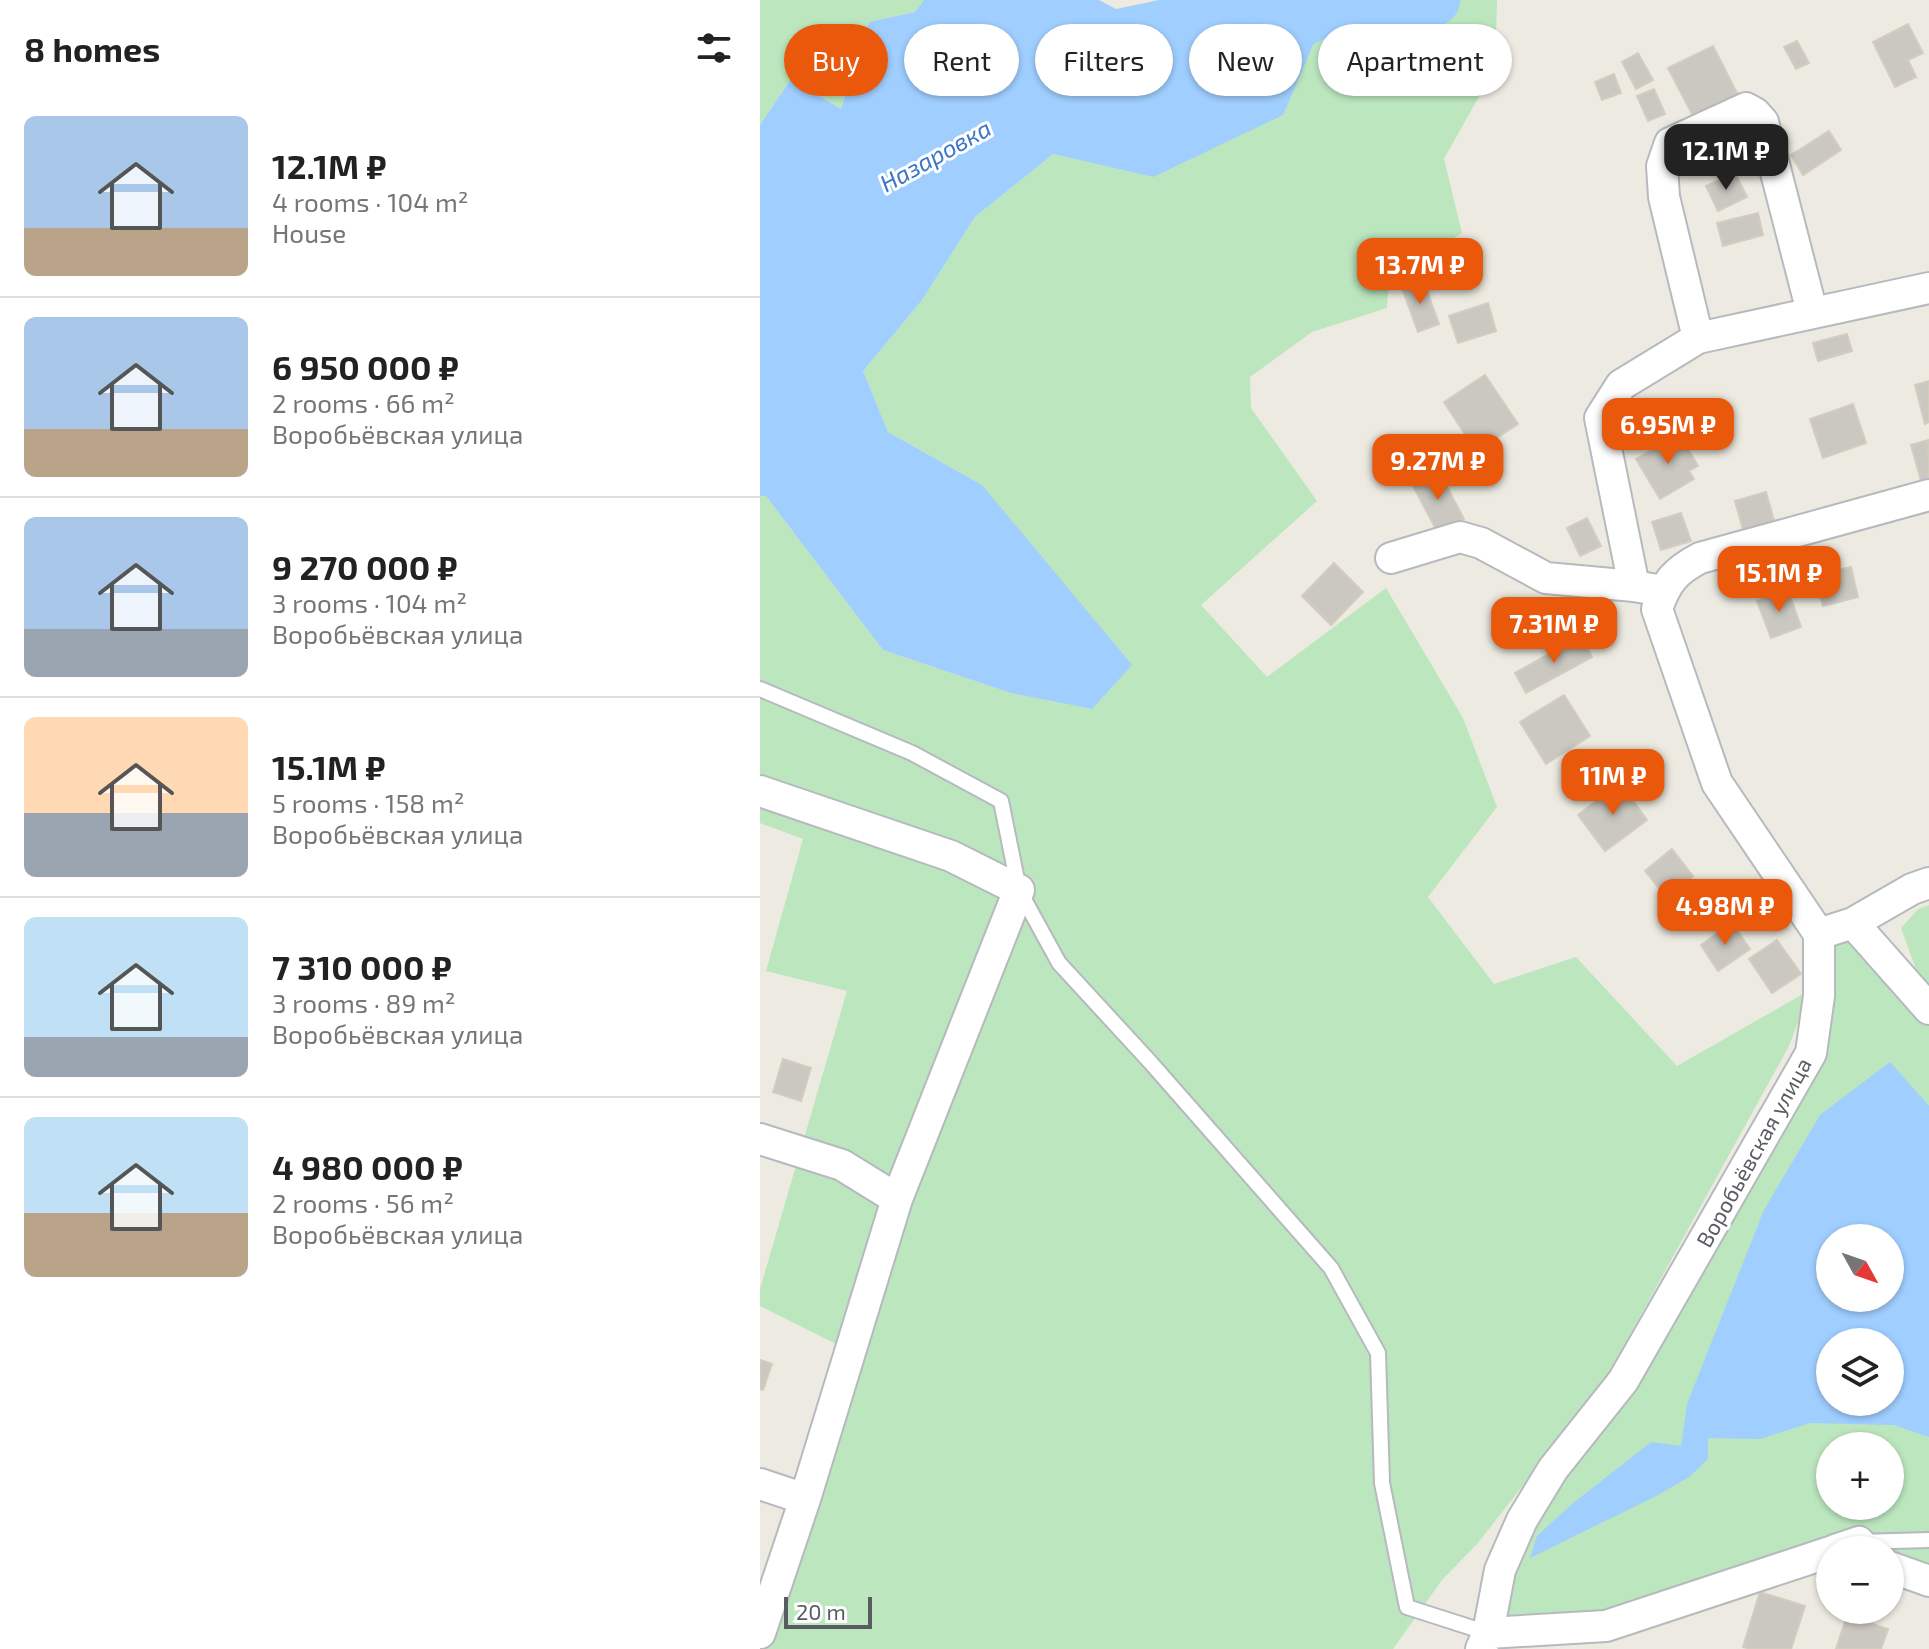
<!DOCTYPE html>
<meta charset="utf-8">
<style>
:root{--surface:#fff;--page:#f6f6f6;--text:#222;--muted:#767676;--line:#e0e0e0;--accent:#ea580c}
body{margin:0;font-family:"Exo 2",sans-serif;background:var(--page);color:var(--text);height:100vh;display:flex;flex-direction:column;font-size:30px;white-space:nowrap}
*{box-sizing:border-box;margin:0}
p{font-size:26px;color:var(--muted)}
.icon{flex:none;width:44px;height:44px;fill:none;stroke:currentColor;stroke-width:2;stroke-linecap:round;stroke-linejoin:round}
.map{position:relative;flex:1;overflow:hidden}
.side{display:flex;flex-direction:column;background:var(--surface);width:760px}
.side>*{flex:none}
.banner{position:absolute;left:24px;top:24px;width:760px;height:72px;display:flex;gap:16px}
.needle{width:52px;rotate:130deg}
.fabs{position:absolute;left:1056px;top:1224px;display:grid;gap:16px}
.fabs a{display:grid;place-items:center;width:88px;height:88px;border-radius:50%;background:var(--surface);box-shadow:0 2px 6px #0004;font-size:40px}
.scale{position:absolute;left:24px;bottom:20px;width:88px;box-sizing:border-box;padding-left:8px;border:4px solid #595d62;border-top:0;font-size:22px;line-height:28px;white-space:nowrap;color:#595d62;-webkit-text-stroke:6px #fff;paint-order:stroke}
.price{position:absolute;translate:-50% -68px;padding:0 18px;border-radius:16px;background:var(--accent);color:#fff;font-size:26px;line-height:52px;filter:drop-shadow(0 2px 4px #0008)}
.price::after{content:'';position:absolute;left:50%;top:48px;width:24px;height:18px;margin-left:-12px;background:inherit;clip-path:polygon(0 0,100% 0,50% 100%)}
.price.selected{background:#222;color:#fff}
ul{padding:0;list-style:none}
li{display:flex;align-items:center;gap:24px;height:200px;padding:0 24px}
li+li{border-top:2px solid var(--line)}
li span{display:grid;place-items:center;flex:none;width:224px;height:160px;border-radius:12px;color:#555}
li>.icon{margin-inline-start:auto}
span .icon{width:96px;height:96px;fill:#fffc;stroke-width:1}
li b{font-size:34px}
h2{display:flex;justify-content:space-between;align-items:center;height:96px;padding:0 24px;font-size:34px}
.chip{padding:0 28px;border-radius:36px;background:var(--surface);box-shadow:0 2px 6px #0004;font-size:28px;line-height:72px}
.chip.selected{background:var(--accent);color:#fff}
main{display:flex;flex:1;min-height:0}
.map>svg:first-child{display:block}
.green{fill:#bbe6be;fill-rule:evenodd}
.water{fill:#9fceff;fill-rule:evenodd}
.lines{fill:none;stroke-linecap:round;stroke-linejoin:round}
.river{stroke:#9fceff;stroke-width:52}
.building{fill:#cac8c0;stroke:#d2cdbf;stroke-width:2}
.lane-casing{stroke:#b6b9be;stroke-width:18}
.street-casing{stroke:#b6b9be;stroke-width:34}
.lane{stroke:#fff;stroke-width:14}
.street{stroke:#fff;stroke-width:30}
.labels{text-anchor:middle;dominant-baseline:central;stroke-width:6;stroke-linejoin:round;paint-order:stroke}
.street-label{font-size:22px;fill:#595d62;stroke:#fff}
.water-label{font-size:24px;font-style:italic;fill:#3d76c7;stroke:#fff}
</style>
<main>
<section class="side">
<h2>8 homes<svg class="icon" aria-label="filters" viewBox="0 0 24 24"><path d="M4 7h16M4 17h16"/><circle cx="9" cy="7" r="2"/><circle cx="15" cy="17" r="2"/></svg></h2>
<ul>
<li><span style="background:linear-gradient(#a9c7e8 70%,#b9a48a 0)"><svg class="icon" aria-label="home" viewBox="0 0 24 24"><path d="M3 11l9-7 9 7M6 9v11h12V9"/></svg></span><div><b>12.1M ₽</b><p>4 rooms · 104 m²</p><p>House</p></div></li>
<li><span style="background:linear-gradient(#a9c7e8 70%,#b9a48a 0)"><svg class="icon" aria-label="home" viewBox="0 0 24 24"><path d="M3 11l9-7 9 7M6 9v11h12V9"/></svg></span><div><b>6 950 000 ₽</b><p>2 rooms · 66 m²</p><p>Воробьёвская улица</p></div></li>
<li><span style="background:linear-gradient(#a9c7e8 70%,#9aa5b1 0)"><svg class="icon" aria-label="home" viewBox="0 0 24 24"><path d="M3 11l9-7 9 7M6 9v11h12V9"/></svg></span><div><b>9 270 000 ₽</b><p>3 rooms · 104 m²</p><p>Воробьёвская улица</p></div></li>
<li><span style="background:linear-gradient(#ffd9b3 60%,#9aa5b1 0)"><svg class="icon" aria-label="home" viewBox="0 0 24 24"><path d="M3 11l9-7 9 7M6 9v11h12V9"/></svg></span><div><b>15.1M ₽</b><p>5 rooms · 158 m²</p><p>Воробьёвская улица</p></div></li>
<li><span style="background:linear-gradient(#bfe0f5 75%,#9aa5b1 0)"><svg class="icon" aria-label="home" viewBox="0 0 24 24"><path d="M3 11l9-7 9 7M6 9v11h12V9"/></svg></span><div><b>7 310 000 ₽</b><p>3 rooms · 89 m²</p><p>Воробьёвская улица</p></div></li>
<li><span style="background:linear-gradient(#bfe0f5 60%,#b9a48a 0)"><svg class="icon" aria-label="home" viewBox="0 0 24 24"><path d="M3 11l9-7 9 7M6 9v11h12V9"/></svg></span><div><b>4 980 000 ₽</b><p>2 rooms · 56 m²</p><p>Воробьёвская улица</p></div></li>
</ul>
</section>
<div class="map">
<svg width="1169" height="1649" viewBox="0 0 1169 1649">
<rect width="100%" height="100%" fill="#edebe1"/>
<path class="green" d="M0,0H164L155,12L109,22L81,109L31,79L0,125Z
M557,0H737L735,68L684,159L702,233L629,278L627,308L552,332L490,377L491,408L557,501L441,605L507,677L626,588L703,718L737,807L668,897L734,984L816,957L917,1066L1050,990L1029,1046L845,1380L718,1543L682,1580L633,1649H0V1581L78,1345L0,1306V1289L87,991L6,971L43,839L0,823V496H6L123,650L251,693L332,709L222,485L128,432L103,371L162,300L215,217L293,154L393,177L569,9Z
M1169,905V989L1158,975L1141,928L1158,909Z
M1093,923L1169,1009V1581L1130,1567V1550H1107L846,1626L744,1632L740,1570L1050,1053L1059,934ZM1070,1238H1130V1298H1070ZM1070,1342H1130V1402H1070ZM1070,1446H1130V1506H1070Z"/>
<path class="water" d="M164,0H339L356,9L399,0H557L569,8L523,115L393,177L293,154L215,217L162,300L103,371L128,432L222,485L372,665L332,709L251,693L123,650L6,496H0V125L31,79L81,109L109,22L155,12Z
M1130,1062L1169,1106V1437L1134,1425L1050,1423L1000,1439L948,1438V1459L929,1477L896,1496L770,1558L777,1536L812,1504L891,1442L921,1446L927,1404L1004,1210L1060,1115ZM1070,1238H1130V1298H1070ZM1070,1342H1130V1402H1070Z"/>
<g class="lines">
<path class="river" d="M505,38L569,8L644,17L674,0"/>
</g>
<path class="building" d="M1148,24L1163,53L1148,60L1156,77L1135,87L1113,42Z
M1037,41L1049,63L1036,69L1024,47Z
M953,46L979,97L935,120L908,68Z
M878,53L893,80L876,89L862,62Z
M854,74L861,93L842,100L835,82Z
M894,89L905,114L888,121L877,96Z
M1069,131L1081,150L1043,175L1031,155Z
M975,173L987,197L958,211L946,186Z
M998,213L1003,235L963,246L957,223Z
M663,280L679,324L658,332L642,288Z
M728,303L736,331L698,343L689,316Z
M1087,334L1092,351L1058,361L1053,343Z
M725,375L758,424L716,451L684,402Z
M1169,381V422L1165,424L1155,385Z
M1093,404L1106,443L1063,458L1050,419Z
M919,434L938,466L929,471L934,479L900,499L876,459Z
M1168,440L1169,482L1162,484L1151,445Z
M678,470L704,519L678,533L652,484Z
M1006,492L1015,524L984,533L975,501Z
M921,513L931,541L901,550L892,522Z
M827,518L841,546L820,556L807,528Z
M574,563L603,592L571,625L542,596Z
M1091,567L1098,597L1063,606L1055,576Z
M1028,590L1041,627L1011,638L997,601Z
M821,636L832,657L766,693L755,673Z
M804,695L830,736L786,764L760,722Z
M860,783L887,820L845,851L818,815Z
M912,849L933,876L907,898L885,871Z
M972,923L990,949L958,971L941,945Z
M1017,940L1041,974L1012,993L989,959Z
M23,1059L51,1068L41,1101L13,1092Z
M0,1360L12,1364L3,1390L0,1389Z
M1000,1592L1045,1606L1031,1649H991L983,1647Z
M1087,1615L1128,1629L1121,1649H1076Z"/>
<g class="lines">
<g class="lane-casing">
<path id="lane" d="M0,689L152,753L241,801L259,890L299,963L391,1063L571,1268L618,1353L622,1483L647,1607L728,1633
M1100,1542L1169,1540"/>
</g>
<g class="street-casing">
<path id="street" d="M938,338L904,197L902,166L910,143L986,108L995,113L1003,122L1052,312
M631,558L700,537L721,543L786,578L874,586
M903,591L874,586L840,418L861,385L938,338L1169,288
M0,791L191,856L259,890L137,1199L45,1499L0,1633
M1093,923L1152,889L1169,883
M1059,934L1093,923L1169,1009
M0,1139L82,1165L137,1199
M0,1484L45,1499
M1075,1550L1099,1542L1107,1550
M1130,1567L1169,1581
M728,1633L846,1626L1070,1552
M721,1649L728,1633L740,1570L762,1520L793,1469L863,1381L1051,1053L1059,996V934L957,783L897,609C906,582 915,571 940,558L1169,495"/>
</g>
<use href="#lane" class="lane"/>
<use href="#street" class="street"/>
</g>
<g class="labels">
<g class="street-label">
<text transform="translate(993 1152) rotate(-61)">Воробьёвская улица</text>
</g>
<g class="water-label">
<text transform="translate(175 155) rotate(-29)">Назаровка</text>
</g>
</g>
</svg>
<div class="fabs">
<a><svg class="needle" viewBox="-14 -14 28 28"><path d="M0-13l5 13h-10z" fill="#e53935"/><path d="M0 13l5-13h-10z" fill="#767676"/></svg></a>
<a><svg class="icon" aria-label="layers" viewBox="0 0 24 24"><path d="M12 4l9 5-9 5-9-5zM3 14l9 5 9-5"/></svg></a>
<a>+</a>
<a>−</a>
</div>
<div class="scale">20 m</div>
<b class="price selected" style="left:966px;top:192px">12.1M ₽</b>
<b class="price" style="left:660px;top:306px">13.7M ₽</b>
<b class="price" style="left:908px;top:466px">6.95M ₽</b>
<b class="price" style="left:678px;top:502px">9.27M ₽</b>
<b class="price" style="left:1019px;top:614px">15.1M ₽</b>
<b class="price" style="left:794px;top:665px">7.31M ₽</b>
<b class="price" style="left:853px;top:817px">11M ₽</b>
<b class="price" style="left:965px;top:947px">4.98M ₽</b>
<div class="banner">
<a class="chip selected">Buy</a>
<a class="chip">Rent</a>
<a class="chip">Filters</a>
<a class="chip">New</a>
<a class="chip">Apartment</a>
</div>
</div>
</main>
